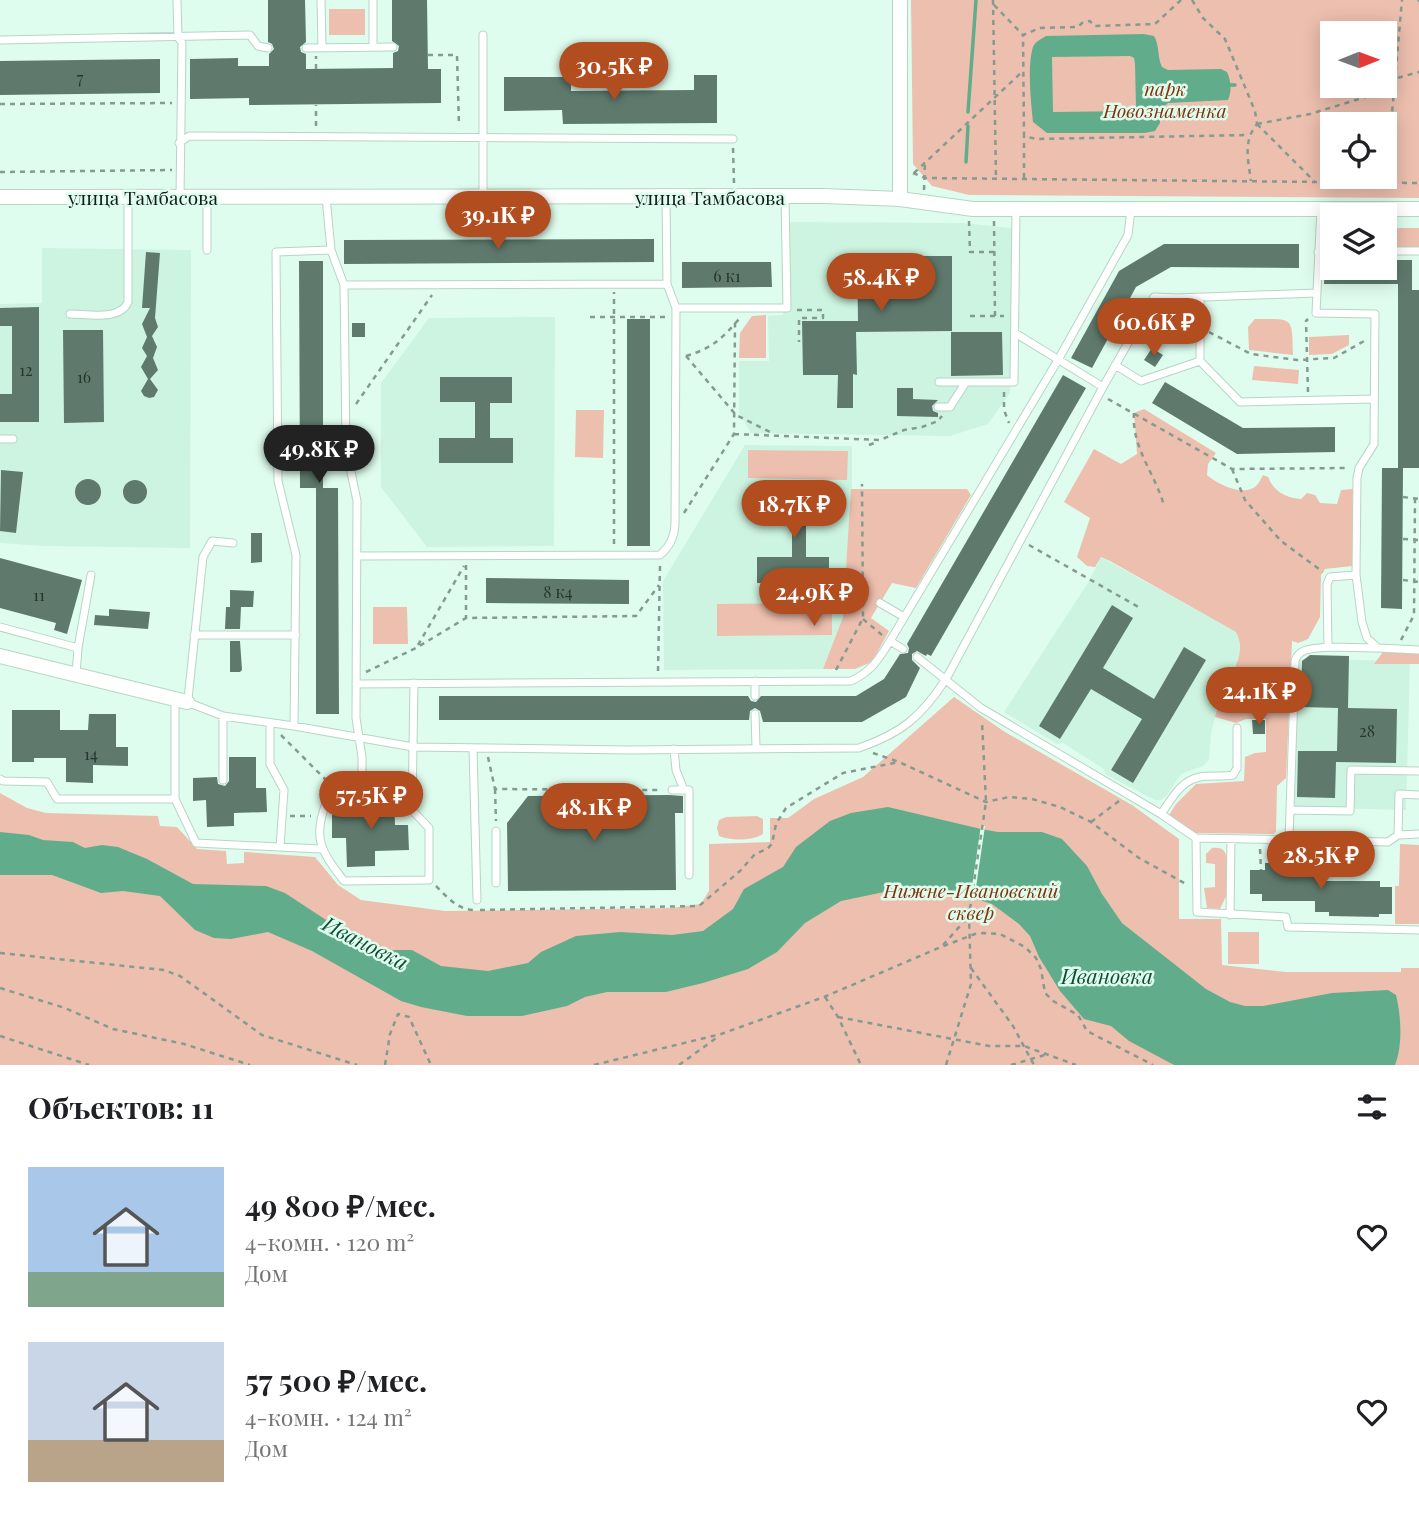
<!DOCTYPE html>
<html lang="ru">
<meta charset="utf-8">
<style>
:root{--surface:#fff;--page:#f6f6f6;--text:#202124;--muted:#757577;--accent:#b24d20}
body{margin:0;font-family:"Playfair Display",serif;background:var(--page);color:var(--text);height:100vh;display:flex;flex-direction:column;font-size:26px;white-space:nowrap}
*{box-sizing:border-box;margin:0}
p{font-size:23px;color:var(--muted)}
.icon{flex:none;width:38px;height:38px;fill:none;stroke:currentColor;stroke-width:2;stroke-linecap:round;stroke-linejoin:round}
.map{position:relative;height:1065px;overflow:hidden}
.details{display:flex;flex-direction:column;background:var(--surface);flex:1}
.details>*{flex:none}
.needle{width:46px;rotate:89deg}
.fabs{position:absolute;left:1320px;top:21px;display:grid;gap:14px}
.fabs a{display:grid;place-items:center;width:77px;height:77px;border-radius:0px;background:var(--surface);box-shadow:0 4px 18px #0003;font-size:35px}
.price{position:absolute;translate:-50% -60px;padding:0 16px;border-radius:24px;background:var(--accent);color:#fff;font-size:23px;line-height:46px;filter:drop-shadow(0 2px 4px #0008)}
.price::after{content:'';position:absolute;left:50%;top:42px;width:21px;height:16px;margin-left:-10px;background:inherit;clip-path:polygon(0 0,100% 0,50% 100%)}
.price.active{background:#222;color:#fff}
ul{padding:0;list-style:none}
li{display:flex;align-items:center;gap:21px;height:175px;padding:0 28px}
li span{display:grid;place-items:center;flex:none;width:196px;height:140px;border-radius:0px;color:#555}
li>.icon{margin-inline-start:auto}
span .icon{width:84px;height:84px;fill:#fffc;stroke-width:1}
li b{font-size:30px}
h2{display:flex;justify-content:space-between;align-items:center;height:84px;padding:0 28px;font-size:30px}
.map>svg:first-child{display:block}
.built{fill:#cdf4e0}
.green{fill:#edbfae;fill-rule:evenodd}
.water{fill:#61ad8b;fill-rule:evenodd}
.pier{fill:#dffdee}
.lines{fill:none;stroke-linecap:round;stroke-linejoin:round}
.stream{stroke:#61ad8b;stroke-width:3.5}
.building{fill:#5f7a6d}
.lane-casing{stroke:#b7d5c5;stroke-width:9}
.street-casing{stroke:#b7d5c5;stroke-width:16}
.path{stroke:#859a90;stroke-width:2.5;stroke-dasharray:5 5;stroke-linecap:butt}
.lane{stroke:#fff;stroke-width:7}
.street{stroke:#fff;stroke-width:14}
.labels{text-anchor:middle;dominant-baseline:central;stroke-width:5;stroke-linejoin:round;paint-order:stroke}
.number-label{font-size:16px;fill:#25342d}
.park-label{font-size:19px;font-style:italic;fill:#833109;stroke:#dffdee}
.street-label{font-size:19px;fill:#121d18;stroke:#dffdee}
.water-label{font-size:21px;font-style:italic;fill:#0e4d35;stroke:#dffdee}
</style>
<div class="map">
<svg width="1419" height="1065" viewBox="0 0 1419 1065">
<rect width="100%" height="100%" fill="#dffdee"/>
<path class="built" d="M783,222L963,223L1012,228L1010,393L988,424L950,436L751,433L739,412V361H769L768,316L783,315Z
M42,248L191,250L190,548L45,546L0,543V304L42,303Z
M555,317L554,546L427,547L381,487V383L429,318Z
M745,445L852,446V485L843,617L823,669L664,670L663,581Z
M1101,557L1236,632L1239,638L1240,657L1221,696L1211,733L1209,760L1203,766L1181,774L1167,795L1161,800H1155L1105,774L1104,769L1085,757L1063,743L1057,744L1004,712L1089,581Z
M1293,659L1410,661L1406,810L1290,807Z"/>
<path class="green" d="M911,0H1419V198L969,195L932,186L913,164ZM1332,33H1384V86H1332ZM1332,124H1384V177H1332Z
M329,9H365V35H329Z
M1384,228H1419V247L1384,248Z
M766,315V358H739L740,333L752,316Z
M1255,319C1294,319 1292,316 1293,355L1249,350L1248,327Z
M1349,335V345L1332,354L1309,355V337Z
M1254,366L1299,370L1298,384L1252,380Z
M1144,409L1216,453L1208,464L1207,475C1217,484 1245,498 1257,485C1260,482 1261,478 1263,475C1272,479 1266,474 1271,483C1278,494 1289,498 1301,499L1307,493L1315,495L1320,503L1337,504L1341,490L1353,489L1352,566L1325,569L1321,575L1320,617L1308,639L1298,643L1292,641L1286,778L1277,786L1276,832L1273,834L1193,833L1168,817L1176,804L1196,784L1244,781L1245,757L1255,753L1266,752V719H1246L1236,723L1215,717C1217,710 1219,702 1221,695C1230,674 1248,655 1236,632L1110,561L1101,557L1095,567L1087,566L1077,557L1090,518L1064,502L1094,449L1121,464L1137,454L1134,413Z
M576,410H604L603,458L575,457Z
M748,450L848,451L847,480L748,478Z
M851,489H967L971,495L916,588L892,583L871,618L889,631L872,662L855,669H823L843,617Z
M832,603V635L717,636V604Z
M373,607H407L408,644H373Z
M1383,652H1419V664H1374Z
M954,697L1005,732L1132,805L1179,839V919H1221L1222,965L1286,972H1401V968H1419V1065H0V793L27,808L46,813L158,816L160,826L177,827L197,849L226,851L227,864L244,863V852L315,857L338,885L361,900L445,911L671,908L701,904L709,891V844L770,842V818H788L814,799L863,777Z
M757,816L763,819V834C752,841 731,841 719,836L717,828L719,820L726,817Z
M1400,844L1419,845V924H1395V886H1399Z
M1212,848C1221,847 1225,849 1227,858V894L1220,909L1207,908L1204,888L1215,887V864L1206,863V854Z
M1228,932H1259V964H1228Z"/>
<path class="water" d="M1144,34L1154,36C1160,46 1157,57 1162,67L1168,70L1221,69L1227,72C1231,81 1232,91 1228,100L1168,103L1160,110V123L1155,131L1145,133H1047L1033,122C1031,102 1027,66 1033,47C1035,42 1041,39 1046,36ZM1130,56L1134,58L1135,64L1136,107L1134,111L1053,112L1052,57Z
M888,807L981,829L998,832H1042L1062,839L1087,866L1102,894L1122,923L1206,989L1230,1002L1245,1006H1263L1332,993L1388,990L1396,995C1401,1015 1403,1045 1395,1065H1174L1129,1041L1111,1026L1084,1019L1060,991L1039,957L1030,936L1019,924L992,904L948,890L889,891L841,901L805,923L777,952L748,969L703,983L666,992H607L585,997L567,1006L522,1016H467L421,1007L401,1001L312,951L268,932L231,939L214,938L195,930L160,896L123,891L101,893L52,875H0V832L29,835L43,840L73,842L85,848L102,845L118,847L147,859L193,884L266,886L285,893L352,937L386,950H412L441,966L488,971L528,963L541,952L576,936L620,932L672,935L703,931L733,909L744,889L783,867L796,847L830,821L851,813Z"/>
<path class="pier" d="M981,825L985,826L974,901L970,900Z"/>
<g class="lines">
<path class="stream" d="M1230,85H1235
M968,112L976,0
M966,162L968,126"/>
</g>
<path class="building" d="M268,0H305L306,42L300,47L301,52L306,54V69L393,68V53L398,51L399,46L392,41V0H427L428,69H441V103L249,105V98L190,99V59L238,58V66H269V54L274,49L272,44L268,42Z
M160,59V93L0,95V61Z
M694,75H717V123L563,124L562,110L504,111V77H571V91L694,90Z
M654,239V262L344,264V240Z
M1164,244H1299V268L1171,267L1136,287L1092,368L1071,358L1119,271Z
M146,252L160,253L155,318L158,327L152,336L157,347L153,358L158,370L150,379L158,390L154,397L149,398L144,396L141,391L148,379L141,367L147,356L142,348L147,337L142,324L150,308H142Z
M857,256H952V331L856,332L857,375L853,374V408H837L838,375H803L802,321H858Z
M1325,260H1332V268H1384V260H1412V290H1419V468H1400H1403L1402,609L1381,608L1382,468H1398V284H1324Z
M299,261H323V488H338L339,714H316V488H300Z
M682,262H771L772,287L682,288Z
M39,307V422H0V394H12V326H0V308Z
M627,319H650V546H627Z
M352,323H365V337H352Z
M63,330H103L104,422L64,423Z
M951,332H1002L1003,375L951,376Z
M1152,348L1163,355L1155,367L1144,360Z
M1063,375L1086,388L1072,412L931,656L927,654L926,656L917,651L912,654V660L920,668L906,697L862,722H763L760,711L755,708L750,711L749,720H439V696H748L751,701L756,702L761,696H856L884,679L900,654L908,653L909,648L907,644Z
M440,377H512V403H490V438H513V463H439V438H475V402H440Z
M1165,382L1243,428L1335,427V452L1237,454L1152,403Z
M897,388H913V399L938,400L932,406L933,411L938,413V417L897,416Z
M1,470L23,472L16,533L0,531Z
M75 492a13 13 0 1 1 26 0a13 13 0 1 1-26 0Z
M123 492a12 12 0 1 1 24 0a12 12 0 1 1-24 0Z
M757,497H830V522H806V557H829V583H757V557H792V521H757Z
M251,533H262V562L251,563Z
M0,558L82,580L67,634L54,630L56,623L0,608Z
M486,578L629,580V604L486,603Z
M230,590L254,591L253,607H241L240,629H225L226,607H230Z
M1112,605L1133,618L1103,668L1154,699L1184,647L1206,660L1133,783L1111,770L1142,719L1091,689L1060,739L1039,726Z
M109,609L150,612L148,629L94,625L95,615L109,616Z
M230,641H240L242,670L240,672H230Z
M1310,655L1349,656L1348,708L1397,709L1396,763L1336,762L1335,798L1297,797L1298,751H1337L1338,708L1301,707L1302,661Z
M12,710H60V730H88L89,714H116V747H128V766L93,765V783L66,782V758H34V762H12Z
M1252,720H1265V734H1253Z
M229,757H256V788H266L267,812L234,813V826L207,827L206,800L193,801V778L217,777L218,784L225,786L229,781Z
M366,794H394L395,825H408L409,850L375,851V866L347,867L346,838H332V815L366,814Z
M669,795L683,796V813H675L676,890L508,891L507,823L528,796Z
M1265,863H1314V870H1326V881H1380V887H1392V914H1379V917L1329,916V912H1315V901H1262V894H1250V870H1265Z"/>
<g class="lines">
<g class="lane-casing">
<path id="lane" d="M177,0L178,37L182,43L180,197
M321,0L322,48
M373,0V47
M0,40L250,35L258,46L268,48
M306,48L393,47
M179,143L189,136L733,139
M483,196V35
M207,197V250
M1321,209L1316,313L1375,314L1374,444L1359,468L1357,478L1356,575L1362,622L1367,638L1378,648L1419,650
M331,250L344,285L667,284L666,197
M1384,251H1419
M1318,252H1332
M667,284L676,308H787L785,196
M344,285L346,448L357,501L356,718L362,757V785L357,796L348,802L325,806C312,842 324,854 344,881L429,880V828L412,810L414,683
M1200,297V361L1240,402L1374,399
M70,314C88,314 120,321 128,302V197
M1115,365L1141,381L1200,361
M939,382H1014L1016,209
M1103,387L1154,297L1177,298L1316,293
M938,407H950L966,382
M0,439H13
M357,556L660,555C670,546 674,538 675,524L676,308
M1356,575L1330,577L1327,584L1328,647L1377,648
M880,603L904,617
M0,627L78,648
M194,635H296
M890,641L903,649
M917,657L981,708L1161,814L1196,838L1388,842L1398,835L1419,834
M76,674L78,648L91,575
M356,684L851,681C871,672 879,659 890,641L1058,360L1128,235L1131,209
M755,696V681
M188,699L203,557L212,541L233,543
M187,702L223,716L294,726L413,747L628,750L859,748C902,733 921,717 946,679L1103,387L1015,333
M755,714L756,747
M223,716V780
M270,723V764L284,790L280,847
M294,726L296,555L278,481L276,252L331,250L326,197
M473,749L477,900
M674,749L676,770L684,790
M0,779L3,781L47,782L57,799H175V698
M672,790H689V875
M175,799L196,843L320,849
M1290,810L1350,811L1351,770L1419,771
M1161,814C1171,800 1181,780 1200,777C1211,775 1222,777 1233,775L1237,768V728
M496,831V883
M1398,835L1399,794L1419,795
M1196,838L1197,912L1286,917L1288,927L1419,930
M1289,840L1295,661C1299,647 1315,649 1328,647
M1230,915L1231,839"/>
</g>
<g class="street-casing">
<path id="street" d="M0,197L824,196L900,199L973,209H1419
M900,199V0
M0,656L187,702"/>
</g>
<path class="path" d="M993,0L996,179
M1181,0L1155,24L1094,26L1090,21L1083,22L1078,27L1040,28L1023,35L1024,136L1036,139L1248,135
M1192,0L1203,18L1225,39L1255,111L1257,124C1243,141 1248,159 1251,181
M1418,0L1419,1
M994,5L1023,35
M428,55H457L459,126
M316,69V56
M0,104L172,103
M1257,124L1310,114L1372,95L1397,78L1419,72
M1257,124L1314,181
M316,126V105
M733,148L734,183
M0,172L172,170
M913,173L925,178L1419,183
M914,173L1022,72
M1024,178V136
M1386,181L1402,0
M924,190L925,162
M969,221L970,252H994
M994,221L995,316
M797,310H823V318H799V342
M970,316H1004
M590,317H668
M1209,332L1251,354L1297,360L1334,358L1366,340
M686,356L736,415L774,434
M686,356C711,349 723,338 739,319
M1004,392V410L1009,423
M1308,392L1306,321L1308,319
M1108,399L1232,469L1349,468
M356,404L432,295
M1134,413C1131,447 1156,475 1164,506
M734,434L880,440L904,430L922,427L938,421L942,416
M869,445L877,442
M1232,469L1245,500L1281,541L1323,572
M1403,497L1419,499
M684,513L734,434L735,323
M1403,539L1419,540
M614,544V292
M1029,545L1142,609
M466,565V618
M1403,580L1419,582
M863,619L882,635
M1401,640L1414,615L1415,499
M418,645L464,566
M836,670L863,618L862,484
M658,671L660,566
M366,672L416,648L466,618L636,616L659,585
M281,735L341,795
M873,753L899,762L986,802L1009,797L1032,799L1060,807L1091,822L1139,858L1186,884
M488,757L495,789L662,790
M495,789L496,821
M290,816H311
M1091,822L1119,801
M1260,849L1261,870
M436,886C447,897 457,909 473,910
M480,910L699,906L740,871L755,854L767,849L772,844L776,824L786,808L843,773L899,762
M943,945L969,916
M0,953L164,970L180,976L262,1035L357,1065
M971,968L1013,1026L1034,1065
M0,988L65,1008L113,1029L184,1044L250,1065
M825,997L838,1017L861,1065
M838,1017L989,1046H1024L1076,1065
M0,1036L89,1065
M385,1065L390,1034L398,1014L409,1017L431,1065
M594,1065L721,1034L824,997L941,947L975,934L984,933L1000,934L1025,947L1036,958L1041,969L1045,993L1053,1001L1078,1015L1087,1031L1153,1065
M679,1065L719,1036
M946,1065L971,984L969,915L986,802L982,721
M1011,1065L1048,1054"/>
<use href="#lane" class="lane"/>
<use href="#street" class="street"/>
</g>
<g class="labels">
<g class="number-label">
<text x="80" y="77">7</text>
<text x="727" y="275">6 к1</text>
<text x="26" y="369">12</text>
<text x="84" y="376">16</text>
<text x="558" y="591">8 к4</text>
<text x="39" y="594">11</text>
<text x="1367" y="730">28</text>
<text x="91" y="753">14</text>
</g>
<g class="park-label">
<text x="1165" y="88">парк<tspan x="1165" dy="22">Новознаменка</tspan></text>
<text x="971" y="890">Нижне-Ивановский<tspan x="971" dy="22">сквер</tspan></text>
</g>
<g class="street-label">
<text x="143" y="197">улица Тамбасова</text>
<text x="710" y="197">улица Тамбасова</text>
</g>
<g class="water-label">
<text transform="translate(366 942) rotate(27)">Ивановка</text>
<text x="1107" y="975">Ивановка</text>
</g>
</g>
</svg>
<div class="fabs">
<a><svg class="needle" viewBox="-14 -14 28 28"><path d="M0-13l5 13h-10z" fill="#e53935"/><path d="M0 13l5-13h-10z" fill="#757577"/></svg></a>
<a><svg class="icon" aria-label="locate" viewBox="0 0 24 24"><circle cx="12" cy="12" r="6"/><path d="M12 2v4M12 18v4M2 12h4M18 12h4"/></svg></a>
<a><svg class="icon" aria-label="layers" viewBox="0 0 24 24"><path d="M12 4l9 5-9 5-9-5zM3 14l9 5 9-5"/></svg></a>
</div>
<b class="price" style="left:614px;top:102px">30.5K ₽</b>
<b class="price" style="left:498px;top:251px">39.1K ₽</b>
<b class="price" style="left:881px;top:313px">58.4K ₽</b>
<b class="price" style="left:1154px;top:358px">60.6K ₽</b>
<b class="price active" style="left:319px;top:485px">49.8K ₽</b>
<b class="price" style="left:794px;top:540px">18.7K ₽</b>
<b class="price" style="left:814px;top:628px">24.9K ₽</b>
<b class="price" style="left:1259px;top:727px">24.1K ₽</b>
<b class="price" style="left:371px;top:831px">57.5K ₽</b>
<b class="price" style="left:594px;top:843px">48.1K ₽</b>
<b class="price" style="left:1321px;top:891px">28.5K ₽</b>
</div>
<section class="details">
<h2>Объектов: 11<svg class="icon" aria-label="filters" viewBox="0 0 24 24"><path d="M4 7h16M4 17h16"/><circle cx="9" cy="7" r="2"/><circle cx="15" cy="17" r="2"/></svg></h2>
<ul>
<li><span style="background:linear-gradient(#a9c7e8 75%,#7fa58c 0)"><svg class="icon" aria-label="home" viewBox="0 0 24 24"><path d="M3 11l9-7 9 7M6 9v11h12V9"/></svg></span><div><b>49 800 ₽/мес.</b><p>4-комн. · 120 m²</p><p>Дом</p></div><svg class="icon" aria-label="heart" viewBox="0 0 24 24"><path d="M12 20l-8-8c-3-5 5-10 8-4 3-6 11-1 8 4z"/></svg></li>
<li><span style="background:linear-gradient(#c9d6e8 70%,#b9a48a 0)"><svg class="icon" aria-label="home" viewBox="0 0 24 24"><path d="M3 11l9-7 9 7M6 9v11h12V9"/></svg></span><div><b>57 500 ₽/мес.</b><p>4-комн. · 124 m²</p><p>Дом</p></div><svg class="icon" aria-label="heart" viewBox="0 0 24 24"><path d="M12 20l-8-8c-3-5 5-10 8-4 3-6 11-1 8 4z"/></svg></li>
</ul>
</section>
